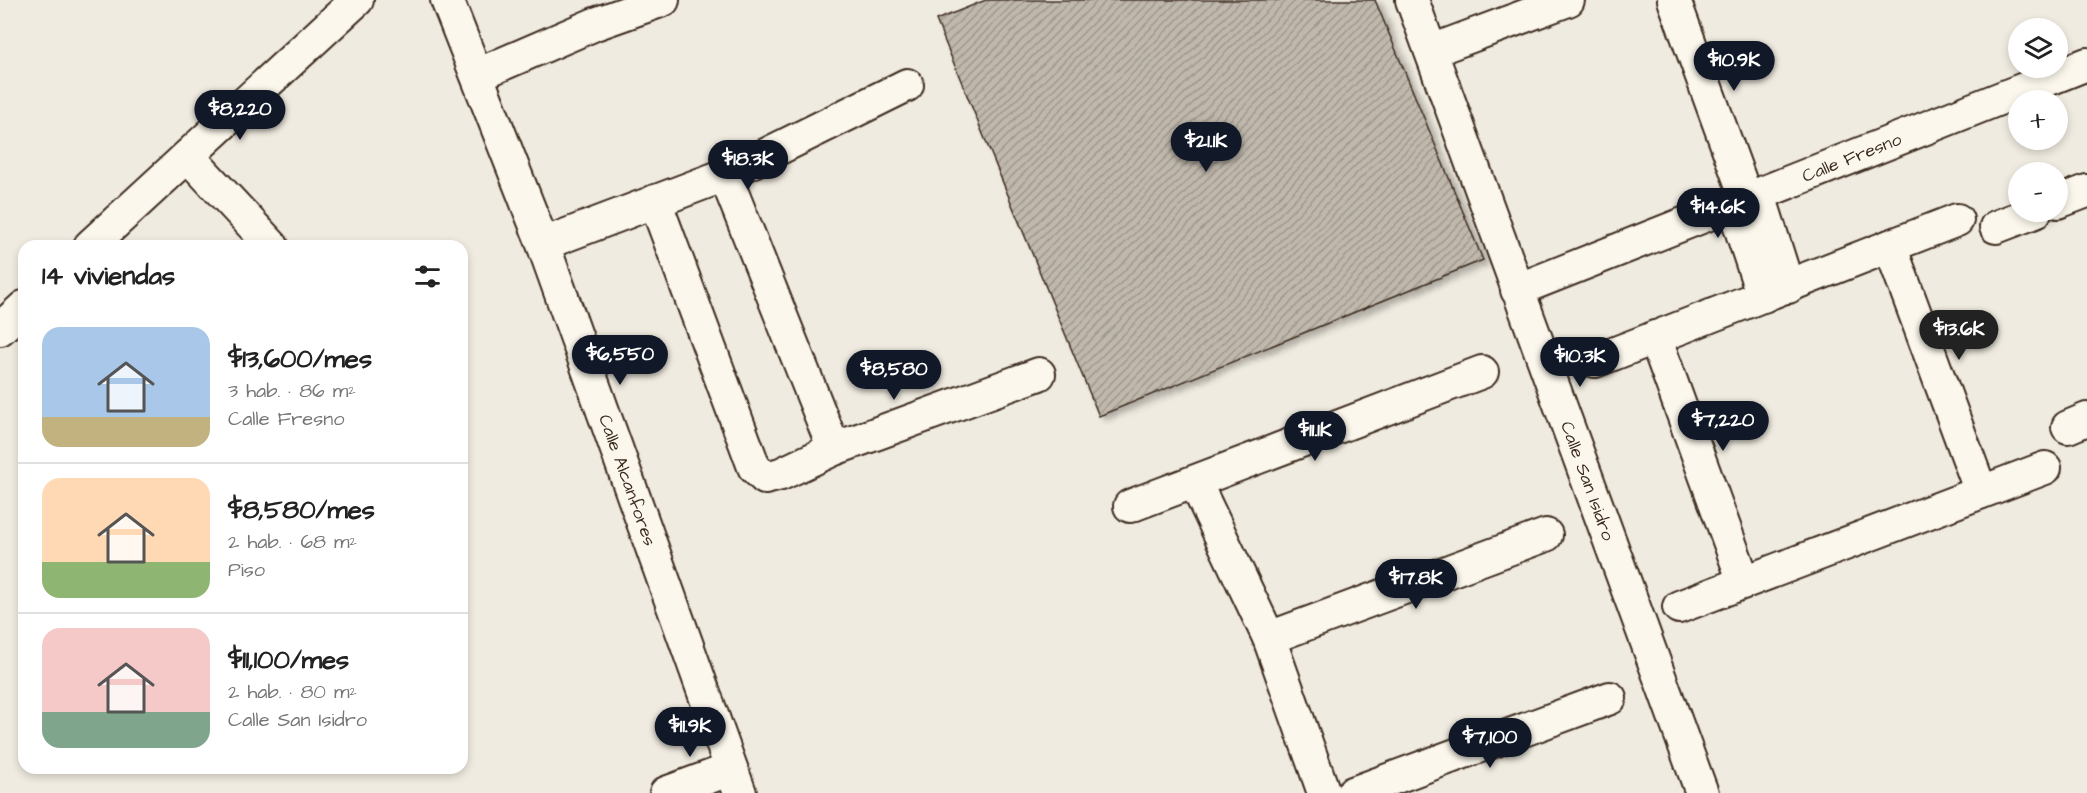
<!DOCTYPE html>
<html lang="es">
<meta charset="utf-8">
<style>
:root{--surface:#fff;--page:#f6f6f6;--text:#222;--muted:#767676;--line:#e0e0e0;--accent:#111827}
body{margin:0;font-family:"Architects Daughter",sans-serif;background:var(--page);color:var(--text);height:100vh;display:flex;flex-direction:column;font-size:22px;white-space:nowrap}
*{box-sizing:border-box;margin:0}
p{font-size:20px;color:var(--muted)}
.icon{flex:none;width:33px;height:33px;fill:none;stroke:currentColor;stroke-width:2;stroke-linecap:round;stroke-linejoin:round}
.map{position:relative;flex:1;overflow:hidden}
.details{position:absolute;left:18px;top:240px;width:450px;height:534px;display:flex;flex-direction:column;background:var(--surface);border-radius:18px;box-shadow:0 3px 9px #0003}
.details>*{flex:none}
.tools{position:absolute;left:2008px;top:18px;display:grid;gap:12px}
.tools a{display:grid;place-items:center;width:60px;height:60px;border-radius:50%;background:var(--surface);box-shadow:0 3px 9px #0003;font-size:30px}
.price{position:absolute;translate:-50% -51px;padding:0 14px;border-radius:21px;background:var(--accent);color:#fff;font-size:20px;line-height:39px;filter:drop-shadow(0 2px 3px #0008)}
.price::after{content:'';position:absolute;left:50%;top:36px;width:18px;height:14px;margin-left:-9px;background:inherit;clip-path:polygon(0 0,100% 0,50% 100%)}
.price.selected{background:#222;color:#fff}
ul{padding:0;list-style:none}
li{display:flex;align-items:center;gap:18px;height:150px;padding:0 24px}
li+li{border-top:2px solid var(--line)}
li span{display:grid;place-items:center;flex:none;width:168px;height:120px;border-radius:18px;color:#555}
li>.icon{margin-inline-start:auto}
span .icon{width:72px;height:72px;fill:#fffc;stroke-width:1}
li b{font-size:26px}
h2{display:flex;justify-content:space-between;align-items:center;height:72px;padding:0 24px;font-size:26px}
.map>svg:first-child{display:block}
.building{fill:url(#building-hatch);stroke:#3b2a1e;stroke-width:1.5;filter:url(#shadow)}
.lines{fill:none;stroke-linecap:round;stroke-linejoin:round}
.minor-casing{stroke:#3b2a1e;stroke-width:36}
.minor{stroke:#fbf7ec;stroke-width:32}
.labels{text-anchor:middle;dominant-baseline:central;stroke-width:6;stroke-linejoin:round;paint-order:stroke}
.street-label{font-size:18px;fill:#3b2a1e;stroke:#fbf7ec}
</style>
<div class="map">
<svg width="2087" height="793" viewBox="0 0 2087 793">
<defs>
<pattern id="building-hatch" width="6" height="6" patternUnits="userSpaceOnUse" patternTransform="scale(1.5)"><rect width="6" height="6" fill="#c0b8ad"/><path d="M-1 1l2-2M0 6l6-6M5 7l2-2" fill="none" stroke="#9d968c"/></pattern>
<filter id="shadow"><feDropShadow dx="6" dy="4" stdDeviation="3" flood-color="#0004"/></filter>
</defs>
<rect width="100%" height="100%" fill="#f0ebe0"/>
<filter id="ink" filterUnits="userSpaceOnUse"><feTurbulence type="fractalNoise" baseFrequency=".0167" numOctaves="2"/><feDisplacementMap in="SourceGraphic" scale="12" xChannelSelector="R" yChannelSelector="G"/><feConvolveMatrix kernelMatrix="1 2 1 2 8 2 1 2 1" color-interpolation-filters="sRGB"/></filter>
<g filter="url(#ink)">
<path class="building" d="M986,0H1375L1483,260L1099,416L936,20Z"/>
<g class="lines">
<g class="minor-casing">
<g id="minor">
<path id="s1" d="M447,0L543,244L740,793"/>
<path id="s2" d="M1412,0L1702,793"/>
<path d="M1674,0L1747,200"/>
<path d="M1431,51L1568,0"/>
<path d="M477,75L595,24L663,0"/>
<path d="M188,156L272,246"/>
<path d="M725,175L834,449"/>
<path d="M1759,195L1788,287"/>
<path d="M655,201L754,467L765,478L781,474L834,449L1039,374"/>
<path d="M2058,202L2087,191"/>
<path d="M1733,205L1763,296"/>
<path d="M1996,227L2035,212"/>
<path d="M543,244L725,175L907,85"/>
<path d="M90,246L357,0"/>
<path d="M1890,246L1981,492"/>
<path id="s3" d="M1517,290L2087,64"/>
<path d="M0,329L24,307"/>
<path d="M1655,337L1744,582"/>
<path d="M1595,361L1957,220"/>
<path d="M2068,427L2087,419"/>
<path d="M1195,482L1269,638L1324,793"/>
<path d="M1130,506L1482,372"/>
<path d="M1679,607L2045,468"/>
<path d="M1269,638L1546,535"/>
<path d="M666,793L731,769"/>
<path d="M1353,793L1610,698"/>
</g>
</g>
<use href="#minor" class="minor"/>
</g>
</g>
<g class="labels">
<g class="street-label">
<text stroke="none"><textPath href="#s3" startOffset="360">Calle Fresno</textPath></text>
<text stroke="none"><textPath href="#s1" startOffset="513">Calle Alcanfores</textPath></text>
<text stroke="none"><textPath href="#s2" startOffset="512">Calle San Isidro</textPath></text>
</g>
</g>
</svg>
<div class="tools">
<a><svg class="icon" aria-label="layers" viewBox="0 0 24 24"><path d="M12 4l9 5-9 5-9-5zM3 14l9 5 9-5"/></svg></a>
<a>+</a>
<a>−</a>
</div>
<b class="price" style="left:1734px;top:92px">$10.9K</b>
<b class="price" style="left:240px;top:141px">$8,220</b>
<b class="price" style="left:1206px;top:173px">$21.1K</b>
<b class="price" style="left:748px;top:191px">$18.3K</b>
<b class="price" style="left:1718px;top:239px">$14.6K</b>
<b class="price selected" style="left:1959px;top:361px">$13.6K</b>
<b class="price" style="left:620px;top:386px">$6,550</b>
<b class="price" style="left:1580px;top:388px">$10.3K</b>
<b class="price" style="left:894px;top:401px">$8,580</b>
<b class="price" style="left:1723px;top:452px">$7,220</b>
<b class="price" style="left:1315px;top:462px">$11.1K</b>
<b class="price" style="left:1416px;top:610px">$17.8K</b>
<b class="price" style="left:690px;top:758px">$11.9K</b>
<b class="price" style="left:1490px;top:769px">$7,100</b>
<section class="details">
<h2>14 viviendas<svg class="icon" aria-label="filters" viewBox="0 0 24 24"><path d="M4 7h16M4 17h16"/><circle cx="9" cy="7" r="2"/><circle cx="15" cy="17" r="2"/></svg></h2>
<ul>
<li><span style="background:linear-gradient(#a9c7e8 75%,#c2b280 0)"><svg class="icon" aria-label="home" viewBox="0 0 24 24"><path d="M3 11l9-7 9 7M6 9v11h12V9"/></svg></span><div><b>$13,600/mes</b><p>3 hab. · 86 m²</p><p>Calle Fresno</p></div></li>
<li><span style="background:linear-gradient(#ffd9b3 70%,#8fb573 0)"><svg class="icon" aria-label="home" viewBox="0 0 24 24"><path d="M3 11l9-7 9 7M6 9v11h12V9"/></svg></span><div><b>$8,580/mes</b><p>2 hab. · 68 m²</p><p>Piso</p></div></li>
<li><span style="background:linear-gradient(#f6c9c9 70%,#7fa58c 0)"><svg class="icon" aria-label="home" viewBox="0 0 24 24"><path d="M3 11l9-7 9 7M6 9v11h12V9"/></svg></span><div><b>$11,100/mes</b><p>2 hab. · 80 m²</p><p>Calle San Isidro</p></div></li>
</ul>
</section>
</div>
